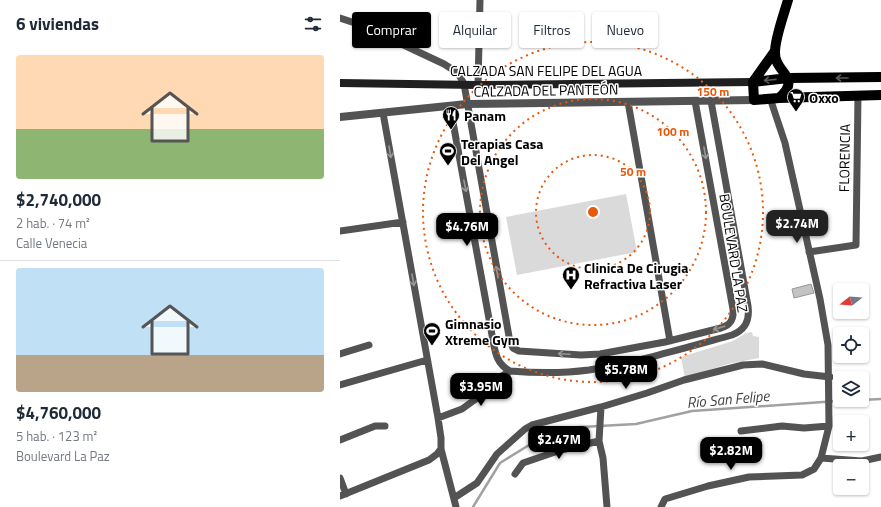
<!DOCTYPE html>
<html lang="es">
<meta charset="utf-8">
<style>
:root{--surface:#fff;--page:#f6f6f7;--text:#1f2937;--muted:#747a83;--line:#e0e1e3;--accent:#000}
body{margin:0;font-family:"Titillium Web",sans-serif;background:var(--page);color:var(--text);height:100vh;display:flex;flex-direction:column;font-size:15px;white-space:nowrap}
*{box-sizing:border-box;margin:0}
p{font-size:13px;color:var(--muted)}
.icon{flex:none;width:22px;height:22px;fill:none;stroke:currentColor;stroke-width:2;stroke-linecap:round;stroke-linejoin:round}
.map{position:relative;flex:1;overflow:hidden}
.panel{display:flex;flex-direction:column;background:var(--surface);width:340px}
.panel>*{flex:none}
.hud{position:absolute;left:12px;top:12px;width:380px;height:36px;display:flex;gap:8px}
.needle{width:26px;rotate:253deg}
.buttons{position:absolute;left:493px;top:283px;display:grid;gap:8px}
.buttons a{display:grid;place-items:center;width:36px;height:36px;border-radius:4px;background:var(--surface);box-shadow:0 1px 3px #0004;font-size:20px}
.price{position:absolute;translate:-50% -34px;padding:0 9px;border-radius:8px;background:var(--accent);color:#fff;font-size:13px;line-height:26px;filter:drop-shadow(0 1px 2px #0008)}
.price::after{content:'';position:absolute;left:50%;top:24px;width:12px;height:9px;margin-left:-6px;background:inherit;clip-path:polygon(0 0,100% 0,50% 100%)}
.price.active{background:#222;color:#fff}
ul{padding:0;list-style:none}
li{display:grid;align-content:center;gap:8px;height:212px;padding:0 16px}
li+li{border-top:1px solid var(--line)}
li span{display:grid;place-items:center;height:124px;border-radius:4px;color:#555}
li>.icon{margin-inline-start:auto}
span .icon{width:72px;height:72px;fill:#fffc;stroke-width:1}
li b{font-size:17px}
h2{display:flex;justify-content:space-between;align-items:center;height:48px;padding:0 16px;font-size:17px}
.chip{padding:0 14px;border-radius:4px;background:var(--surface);box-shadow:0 1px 3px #0004;font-size:14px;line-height:36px}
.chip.active{background:var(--accent);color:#fff}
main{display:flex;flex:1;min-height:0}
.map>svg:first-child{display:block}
.green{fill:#dadada}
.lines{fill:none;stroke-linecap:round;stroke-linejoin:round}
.stream{stroke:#a1a1a1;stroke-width:2.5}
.building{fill:#c3c3c3;stroke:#979797}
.minor{stroke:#535353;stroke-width:7}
.tertiary{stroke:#535353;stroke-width:8}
.secondary{stroke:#202020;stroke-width:8}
.primary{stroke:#000;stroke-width:10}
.oneway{stroke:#595959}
.oneway2{stroke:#989898}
.ring{fill:none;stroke:#e8590c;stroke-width:2;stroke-dasharray:2 4}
.labels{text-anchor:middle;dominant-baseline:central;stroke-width:3;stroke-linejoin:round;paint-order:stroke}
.street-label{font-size:14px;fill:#000;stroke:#fff}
.poi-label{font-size:14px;font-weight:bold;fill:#000;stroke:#fff;text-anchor:start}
.water-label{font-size:15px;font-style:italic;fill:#424242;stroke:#fff}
.centre{fill:#e8590c;stroke:#fff;stroke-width:2}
.ring-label{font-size:12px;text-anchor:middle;font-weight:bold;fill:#e8590c;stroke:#fff;stroke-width:3;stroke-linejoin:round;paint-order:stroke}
</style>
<main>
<section class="panel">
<h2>6 viviendas<svg class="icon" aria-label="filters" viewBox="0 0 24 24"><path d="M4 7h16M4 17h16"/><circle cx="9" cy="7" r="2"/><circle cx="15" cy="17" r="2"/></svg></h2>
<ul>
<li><span style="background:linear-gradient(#ffd9b3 60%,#8fb573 0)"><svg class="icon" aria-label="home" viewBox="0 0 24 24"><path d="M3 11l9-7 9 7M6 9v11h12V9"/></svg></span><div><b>$2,740,000</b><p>2 hab. · 74 m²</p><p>Calle Venecia</p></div></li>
<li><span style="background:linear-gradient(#bfe0f5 70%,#b9a48a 0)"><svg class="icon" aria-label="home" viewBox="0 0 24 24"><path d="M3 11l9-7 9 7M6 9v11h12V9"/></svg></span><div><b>$4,760,000</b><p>5 hab. · 123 m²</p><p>Boulevard La Paz</p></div></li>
</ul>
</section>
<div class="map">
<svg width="541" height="507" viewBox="0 0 541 507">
<rect width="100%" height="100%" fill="#fff"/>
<path class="green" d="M286,194L297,252L177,275L166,217Z
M412,332L413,336L419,337V358L388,364L345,378L341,357L393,341L406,333Z"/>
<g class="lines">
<path class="stream" d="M522,400L541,399
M133,507L160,463L194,442L223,428L296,424L352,411L512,400"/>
</g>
<path class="building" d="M471,284L474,293L454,298L452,289Z"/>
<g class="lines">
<path class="minor" d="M0,18L21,25L104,64L118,73L124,84L170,342L173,348L179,351L241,355L260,354L325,342L381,328C391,325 394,319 393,309L355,101
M138,85L140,0
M288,102L330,341
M110,106L152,335C155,350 155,363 170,371C194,373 226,373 249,370C298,362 345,348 392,335C405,330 410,321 408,306L371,101
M43,113L98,418L101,438V449L116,507
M0,231L63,222
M469,252L516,245L518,95
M0,354L29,345
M0,385L87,360
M261,407L259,441L263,458L267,507
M98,418L122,409L140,396L156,380L170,371
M401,431L442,426L464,428L489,426
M0,440L35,426H45
M481,458L522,461L541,457
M175,474L183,463L221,450L259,441
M0,478L6,494
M0,496L89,460L97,454L101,449
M114,498L137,483L157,454L185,429L192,425L261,407L307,393L344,380L403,365L422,364L464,374L490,377
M321,507L325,499L368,486L409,477L462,475L474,469L481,458L489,426L488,345L480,299L445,143L430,98"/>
<path class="tertiary" d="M0,117L127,104L414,100"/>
<path class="secondary" d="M0,83L138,85L413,82"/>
<path class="primary" d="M435,51L413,82L414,100L439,98L541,95
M413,82L448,78L541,77
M439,98C463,77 434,73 435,52C435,38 444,14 448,0"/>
</g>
<defs><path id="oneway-shaft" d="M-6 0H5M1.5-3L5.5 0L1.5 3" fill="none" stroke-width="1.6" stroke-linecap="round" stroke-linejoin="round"/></defs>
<g class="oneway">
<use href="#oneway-shaft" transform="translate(502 78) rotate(180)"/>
<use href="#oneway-shaft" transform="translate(430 80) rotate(174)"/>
</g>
<g class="oneway2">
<use href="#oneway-shaft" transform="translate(50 152) rotate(80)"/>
<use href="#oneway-shaft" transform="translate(365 153) rotate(80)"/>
<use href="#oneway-shaft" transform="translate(125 186) rotate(79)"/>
<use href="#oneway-shaft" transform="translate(157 272) rotate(-100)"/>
<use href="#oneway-shaft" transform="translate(73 280) rotate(80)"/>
<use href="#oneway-shaft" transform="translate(379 328) rotate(164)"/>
<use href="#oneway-shaft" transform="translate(224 354) rotate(-177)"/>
</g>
<g class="ring">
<circle cx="253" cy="212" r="57"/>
<circle cx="253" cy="212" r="113"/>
<circle cx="253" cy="212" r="170"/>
</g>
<defs>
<g id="supermarket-pin" transform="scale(0.9)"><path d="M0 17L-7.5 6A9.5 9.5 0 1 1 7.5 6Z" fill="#000" stroke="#fff"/><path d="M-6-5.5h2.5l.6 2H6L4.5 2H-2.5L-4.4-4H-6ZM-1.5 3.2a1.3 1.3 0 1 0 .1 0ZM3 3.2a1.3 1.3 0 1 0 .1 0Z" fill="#fff"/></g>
<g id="restaurant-pin" transform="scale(0.9)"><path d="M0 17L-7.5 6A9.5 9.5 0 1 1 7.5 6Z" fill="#000" stroke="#fff"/><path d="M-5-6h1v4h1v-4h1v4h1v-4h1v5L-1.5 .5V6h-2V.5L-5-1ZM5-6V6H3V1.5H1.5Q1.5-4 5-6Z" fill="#fff"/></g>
<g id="stadium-pin" transform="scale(0.9)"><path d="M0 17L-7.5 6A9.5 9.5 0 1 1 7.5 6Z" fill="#000" stroke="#fff"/><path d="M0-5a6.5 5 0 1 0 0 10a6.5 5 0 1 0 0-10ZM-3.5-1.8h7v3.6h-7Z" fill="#fff"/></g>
<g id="hospital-pin" transform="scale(0.9)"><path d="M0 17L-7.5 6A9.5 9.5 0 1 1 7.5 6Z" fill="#000" stroke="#fff"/><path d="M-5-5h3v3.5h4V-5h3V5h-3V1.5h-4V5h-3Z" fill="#fff"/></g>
</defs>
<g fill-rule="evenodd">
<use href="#supermarket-pin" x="456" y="97"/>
<use href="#restaurant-pin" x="111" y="115"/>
<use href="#stadium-pin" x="108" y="151"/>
<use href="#hospital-pin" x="231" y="275"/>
<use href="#stadium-pin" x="92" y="331"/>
</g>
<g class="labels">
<g class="street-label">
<text x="206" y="70">CALZADA SAN FELIPE DEL AGUA</text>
<text transform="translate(206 90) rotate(-1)">CALZADA DEL PANTEÓN</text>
<text transform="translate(504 158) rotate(-89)">FLORENCIA</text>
<text transform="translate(394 253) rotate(81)">BOULEVARD LA PAZ</text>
</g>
<g class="poi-label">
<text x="469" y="97">Oxxo</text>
<text x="124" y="115">Panam</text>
<text x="121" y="143">Terapias Casa<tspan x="121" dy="16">Del Angel</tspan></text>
<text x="244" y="267">Clinica De Cirugia<tspan x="244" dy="16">Refractiva Laser</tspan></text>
<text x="105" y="323">Gimnasio<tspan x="105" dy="16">Xtreme Gym</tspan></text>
</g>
<g class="water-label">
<text transform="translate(388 399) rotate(-5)">Río San Felipe</text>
</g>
</g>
<circle cx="253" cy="212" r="6" class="centre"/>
<g class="ring-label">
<text x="373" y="96">150 m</text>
<text x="333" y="136">100 m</text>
<text x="293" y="176">50 m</text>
</g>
</svg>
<div class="buttons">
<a><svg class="needle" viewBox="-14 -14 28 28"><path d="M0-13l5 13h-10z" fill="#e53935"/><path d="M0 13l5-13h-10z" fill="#747a83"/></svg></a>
<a><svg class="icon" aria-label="locate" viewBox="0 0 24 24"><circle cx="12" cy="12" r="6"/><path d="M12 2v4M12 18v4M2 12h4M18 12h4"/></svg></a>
<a><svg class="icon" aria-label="layers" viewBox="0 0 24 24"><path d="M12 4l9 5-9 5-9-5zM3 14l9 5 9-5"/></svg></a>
<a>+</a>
<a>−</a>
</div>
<b class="price active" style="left:457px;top:244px">$2.74M</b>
<b class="price" style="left:127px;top:247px">$4.76M</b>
<b class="price" style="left:286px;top:390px">$5.78M</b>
<b class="price" style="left:141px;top:407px">$3.95M</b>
<b class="price" style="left:219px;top:460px">$2.47M</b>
<b class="price" style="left:391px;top:471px">$2.82M</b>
<div class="hud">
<a class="chip active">Comprar</a>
<a class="chip">Alquilar</a>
<a class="chip">Filtros</a>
<a class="chip">Nuevo</a>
</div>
</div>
</main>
